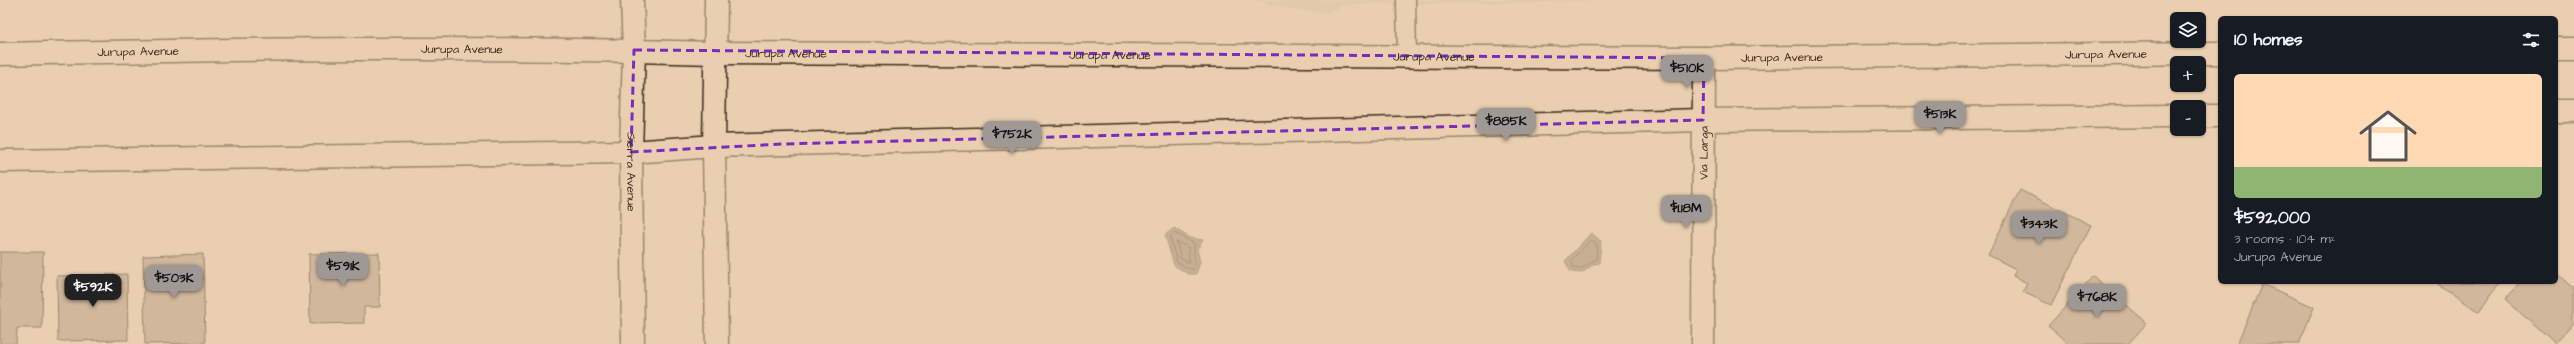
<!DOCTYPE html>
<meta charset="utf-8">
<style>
:root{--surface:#171b24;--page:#20242c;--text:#f1f3f6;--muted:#9ea1a6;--line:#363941;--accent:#9f9995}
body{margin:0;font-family:"Architects Daughter",sans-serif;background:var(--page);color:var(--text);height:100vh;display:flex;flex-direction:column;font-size:15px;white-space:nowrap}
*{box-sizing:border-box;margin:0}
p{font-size:13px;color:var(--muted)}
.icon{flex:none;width:22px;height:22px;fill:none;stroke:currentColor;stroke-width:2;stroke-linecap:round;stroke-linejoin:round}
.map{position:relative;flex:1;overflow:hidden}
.panel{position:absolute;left:2218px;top:16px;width:340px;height:268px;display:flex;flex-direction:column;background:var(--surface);border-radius:6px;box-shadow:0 1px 3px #0004}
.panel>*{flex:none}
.fabs{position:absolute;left:2170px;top:12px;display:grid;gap:8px}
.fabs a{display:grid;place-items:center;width:36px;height:36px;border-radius:6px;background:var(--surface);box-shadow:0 1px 3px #0004;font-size:20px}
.price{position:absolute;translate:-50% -34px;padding:0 9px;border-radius:8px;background:var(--accent);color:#111;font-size:13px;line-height:26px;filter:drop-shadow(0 1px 2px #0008)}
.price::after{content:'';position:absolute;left:50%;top:24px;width:12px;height:9px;margin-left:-6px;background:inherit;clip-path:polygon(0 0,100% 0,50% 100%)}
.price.current{background:#222;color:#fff}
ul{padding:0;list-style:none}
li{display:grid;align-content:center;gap:8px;height:212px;padding:0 16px}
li+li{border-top:1px solid var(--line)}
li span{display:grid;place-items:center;height:124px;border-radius:6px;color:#555}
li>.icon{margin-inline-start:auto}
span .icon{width:72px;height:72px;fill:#fffc;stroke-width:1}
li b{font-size:17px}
h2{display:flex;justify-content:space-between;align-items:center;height:48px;padding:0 16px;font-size:17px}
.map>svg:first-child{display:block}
.built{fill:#d9c0a2}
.water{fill:#9e8871;stroke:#766250}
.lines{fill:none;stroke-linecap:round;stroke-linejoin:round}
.shore{stroke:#63503f;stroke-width:1}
.building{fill:#b39c83;stroke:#3b2a1e}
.service-casing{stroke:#3b2a1e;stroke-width:21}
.minor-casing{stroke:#3b2a1e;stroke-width:25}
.secondary-casing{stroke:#3b2a1e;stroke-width:25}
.primary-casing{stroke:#3b2a1e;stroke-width:25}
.service{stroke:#e9cfb0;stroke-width:18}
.minor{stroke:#e9cfb0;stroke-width:22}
.secondary{stroke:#e9cfb0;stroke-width:22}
.primary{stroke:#e9cfb0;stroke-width:22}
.marked{fill:none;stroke:#7b2cbf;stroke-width:3;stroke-dasharray:8 5;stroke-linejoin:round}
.labels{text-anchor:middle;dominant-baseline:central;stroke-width:3.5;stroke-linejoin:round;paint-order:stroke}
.street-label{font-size:12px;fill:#3b2a1e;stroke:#e9cfb0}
</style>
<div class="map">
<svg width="2574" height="344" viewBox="0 0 2574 344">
<rect width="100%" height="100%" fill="#e9cfb0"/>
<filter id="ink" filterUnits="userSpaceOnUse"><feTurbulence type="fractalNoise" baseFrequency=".025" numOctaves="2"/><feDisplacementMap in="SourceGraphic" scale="8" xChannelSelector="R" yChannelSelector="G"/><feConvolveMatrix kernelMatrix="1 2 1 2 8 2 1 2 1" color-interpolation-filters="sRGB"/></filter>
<g filter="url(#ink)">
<path class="built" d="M1253,0H1626L1523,3L1361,4L1342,6L1328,12L1298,11Z"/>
<path class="water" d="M1174,228L1190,238L1203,240L1197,249L1200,262L1196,274H1188L1174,265L1165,235Z
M1591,233L1601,241L1599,263L1594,264L1582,273L1571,272L1565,261Z"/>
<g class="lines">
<path class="shore" d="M1175,233L1195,244C1192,253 1197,261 1192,270L1177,262L1170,238Z
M1591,240L1597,244L1596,259L1581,269L1574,268L1571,261Z
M1177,242L1188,247L1189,263L1181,259Z"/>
</g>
<path class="building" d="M2020,190L2091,225L2051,305L2023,292L2027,283L2013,276L2016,269L1988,255Z
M0,252H43L42,328H17L16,344H0Z
M379,253L380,307H364V323L310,324L309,254Z
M203,254L205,343L145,344L143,256Z
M2556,273L2574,289V323L2555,344L2505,299L2520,282H2556Z
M127,274L128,340L58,341L57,276Z
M2093,276L2147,323L2128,344H2069L2048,326Z
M2435,282H2500L2479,312Z
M2262,284L2314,307L2299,344H2237Z"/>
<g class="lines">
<g class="service-casing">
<path id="service" d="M1406,0L1407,58"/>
</g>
<g class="minor-casing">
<g id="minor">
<path id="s1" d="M1703,344L1704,58"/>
</g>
</g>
<g class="secondary-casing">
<g id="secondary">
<path d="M2556,48H2574"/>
<path id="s2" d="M715,53L1704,58L2220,53"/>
<path d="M2556,112H2574"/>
<path d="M2199,116H2220"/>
<path d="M714,146L1703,120L2177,116"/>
</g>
</g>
<g class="primary-casing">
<g id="primary">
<path id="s3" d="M632,0L634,50L631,152L633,344"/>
<path d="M716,0L714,146L717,344"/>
<path id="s4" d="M0,54C239,49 477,46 715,53"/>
<path d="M0,161L631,152L714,146"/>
</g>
</g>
<use href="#service" class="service"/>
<use href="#minor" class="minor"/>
<use href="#secondary" class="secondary"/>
<use href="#primary" class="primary"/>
</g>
</g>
<path d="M0 0H2574V344H0ZM634,50L1704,58L1703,120L783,144L631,152Z" fill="#e9cfb0" fill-opacity=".55" fill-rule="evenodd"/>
<path class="marked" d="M634,50L1704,58L1703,120L783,144L631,152Z"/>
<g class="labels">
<g class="street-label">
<text stroke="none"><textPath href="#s4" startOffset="462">Jurupa Avenue</textPath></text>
<text stroke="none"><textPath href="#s4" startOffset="138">Jurupa Avenue</textPath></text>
<text stroke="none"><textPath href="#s2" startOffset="71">Jurupa Avenue</textPath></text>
<text stroke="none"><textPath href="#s2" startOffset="395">Jurupa Avenue</textPath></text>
<text stroke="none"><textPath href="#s2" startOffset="1391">Jurupa Avenue</textPath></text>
<text stroke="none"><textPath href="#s2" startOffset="719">Jurupa Avenue</textPath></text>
<text stroke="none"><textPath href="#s2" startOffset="1067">Jurupa Avenue</textPath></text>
<text stroke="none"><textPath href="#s1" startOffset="191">Via Larga</textPath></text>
<text stroke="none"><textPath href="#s3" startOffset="172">Sierra Avenue</textPath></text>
</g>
</g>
</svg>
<div class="fabs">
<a><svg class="icon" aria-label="layers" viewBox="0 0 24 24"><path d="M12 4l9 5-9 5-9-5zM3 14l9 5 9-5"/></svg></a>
<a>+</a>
<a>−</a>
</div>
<b class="price" style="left:1687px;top:89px">$510K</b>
<b class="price" style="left:1940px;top:135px">$513K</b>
<b class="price" style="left:1506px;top:142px">$885K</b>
<b class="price" style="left:1012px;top:155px">$752K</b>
<b class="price" style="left:1686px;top:229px">$1.18M</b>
<b class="price" style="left:2039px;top:245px">$343K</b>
<b class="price" style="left:343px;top:287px">$591K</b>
<b class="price" style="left:174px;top:299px">$503K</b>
<b class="price current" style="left:93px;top:308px">$592K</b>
<b class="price" style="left:2097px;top:318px">$768K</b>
<section class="panel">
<h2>10 homes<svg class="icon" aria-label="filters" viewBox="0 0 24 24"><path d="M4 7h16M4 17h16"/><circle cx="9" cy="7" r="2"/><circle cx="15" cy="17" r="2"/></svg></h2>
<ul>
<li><span style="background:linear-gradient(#ffd9b3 75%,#8fb573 0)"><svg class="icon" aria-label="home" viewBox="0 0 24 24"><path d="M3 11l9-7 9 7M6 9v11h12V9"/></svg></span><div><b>$592,000</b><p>3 rooms · 104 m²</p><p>Jurupa Avenue</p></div></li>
</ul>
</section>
</div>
